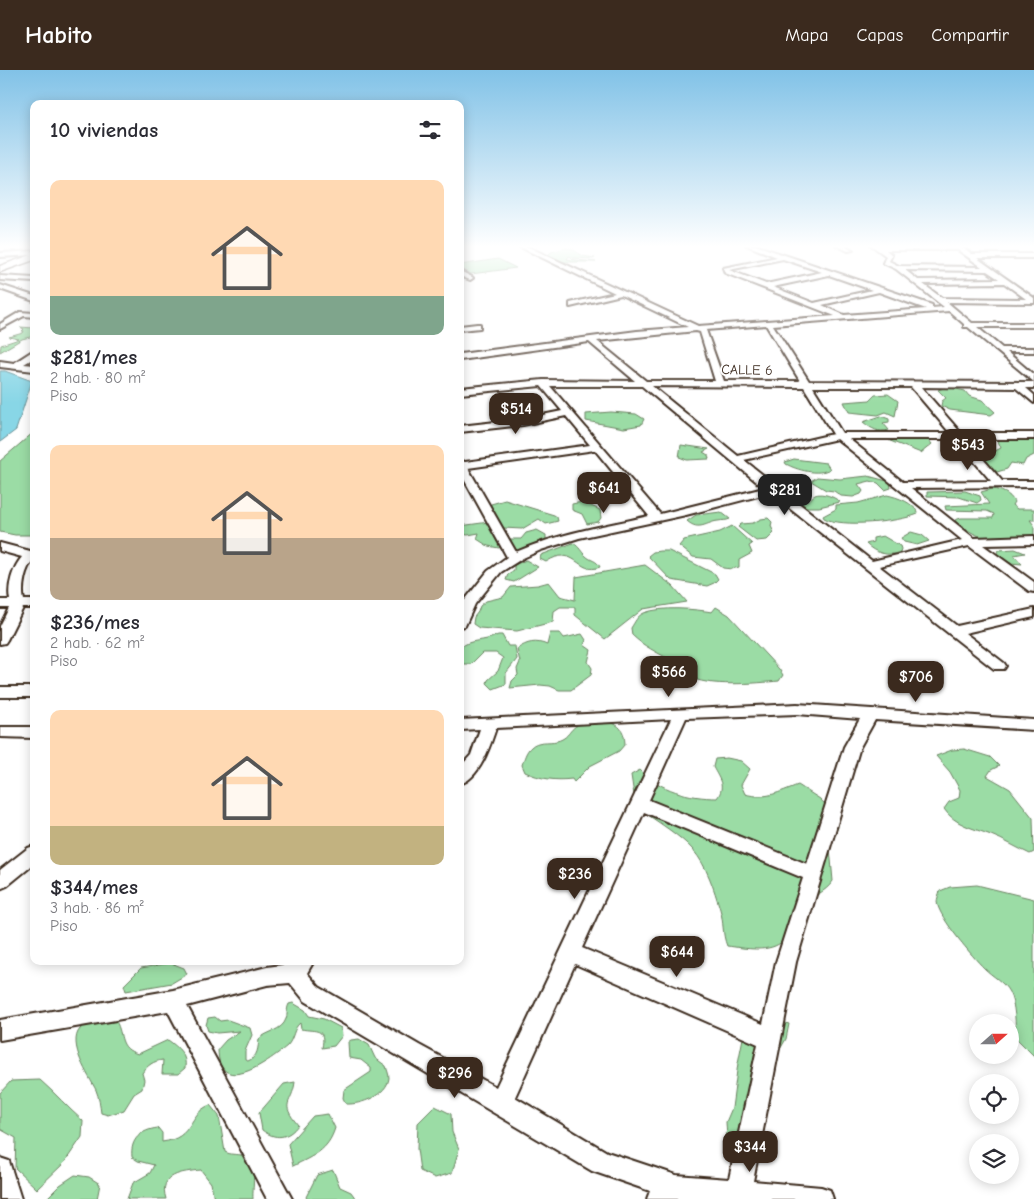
<!DOCTYPE html>
<html lang="es">
<meta charset="utf-8">
<style>
:root{--surface:#fff;--page:#f7f7f7;--text:#2b2b33;--muted:#7c7c81;--accent:#3b2a1e}
body{margin:0;font-family:"Comic Neue",sans-serif;background:var(--page);color:var(--text);height:100vh;display:flex;flex-direction:column;font-size:19px;white-space:nowrap}
*{box-sizing:border-box;margin:0}
p{font-size:16px;color:var(--muted)}
.icon{flex:none;width:28px;height:28px;fill:none;stroke:currentColor;stroke-width:2;stroke-linecap:round;stroke-linejoin:round}
.map{position:relative;flex:1;overflow:hidden}
.panel{position:absolute;left:30px;top:30px;width:434px;height:865px;display:flex;flex-direction:column;background:var(--surface);border-radius:10px;box-shadow:0 2px 12px #0003}
.panel>*{flex:none}
.needle{width:32px;rotate:69deg}
.buttons{position:absolute;left:969px;top:944px;display:grid;gap:10px}
.buttons a{display:grid;place-items:center;width:50px;height:50px;border-radius:50%;background:var(--surface);box-shadow:0 2px 12px #0003;font-size:25px}
.price{position:absolute;translate:-50% -42px;padding:0 11px;border-radius:10px;background:var(--accent);color:#fff;font-size:16px;line-height:32px;filter:drop-shadow(0 1px 2px #0008)}
.price::after{content:'';position:absolute;left:50%;top:30px;width:15px;height:11px;margin-left:-8px;background:inherit;clip-path:polygon(0 0,100% 0,50% 100%)}
.price.active{background:#222;color:#fff}
ul{padding:0;list-style:none}
li{display:grid;align-content:center;gap:10px;height:265px;padding:0 20px}
li span{display:grid;place-items:center;height:155px;border-radius:10px;color:#555}
li>.icon{margin-inline-start:auto}
span .icon{width:90px;height:90px;fill:#fffc;stroke-width:1}
li b{font-size:21px}
h2{display:flex;justify-content:space-between;align-items:center;height:60px;padding:0 20px;font-size:21px}
header{display:flex;align-items:center;gap:30px;box-sizing:border-box;height:70px;padding:0 25px;background:var(--accent);color:#fff}
header strong{font-size:24px}
nav{display:flex;gap:28px;margin-inline-start:auto;font-size:18px}
.map>svg:first-child{display:block}
.green{fill:#9bdca5;stroke:#6b8362}
.water{fill:#88d6e6;stroke:#699196}
.lines{fill:none;stroke-linecap:round;stroke-linejoin:round}
.street-casing{stroke:#3b2a1e;stroke-width:4}
.secondary-casing{stroke:#3b2a1e;stroke-width:3}
.street{fill:#fff;fill-rule:evenodd}
.secondary{fill:#fff;fill-rule:evenodd}
.labels{text-anchor:middle;dominant-baseline:central;stroke-width:4;stroke-linejoin:round;paint-order:stroke}
.far-street-label{font-size:14px;fill:#3b2a1e;stroke:#fff}
</style>
<header>
<strong>Habito</strong>
<nav><a>Mapa</a><a>Capas</a><a>Compartir</a></nav>
</header>
<div class="map">
<svg width="1034" height="1129" viewBox="0 0 1034 1129">
<rect width="100%" height="100%" fill="#fff"/>
<filter id="ink" filterUnits="userSpaceOnUse"><feTurbulence type="fractalNoise" baseFrequency=".02" numOctaves="2"/><feDisplacementMap in="SourceGraphic" scale="10" xChannelSelector="R" yChannelSelector="G"/><feConvolveMatrix kernelMatrix="1 2 1 2 8 2 1 2 1" color-interpolation-filters="sRGB"/></filter>
<g filter="url(#ink)">
<path class="green" d="M566,178L572,179L583,186L595,188L593,189L573,188L569,186L567,189L596,192H558L547,186L551,182Z
M498,189L516,198L471,204L460,198V195Z
M20,257L34,258V266L22,269L0,282L1,275L19,269L9,267L23,263L24,261H22L24,259Z
M947,317L965,321L969,326L982,330L995,342L991,345L950,340L941,336L942,331L946,328L938,320Z
M888,324L898,331L895,346L886,342L878,345L849,342L844,332L870,330L875,325Z
M611,342L636,344L644,349L641,355L624,358L586,351V344Z
M881,346L889,349V352L883,353L889,360C878,363 872,359 863,352Z
M34,362V465H15L0,462V391Z
M1014,365L1034,368V385L1026,389L1023,395L1011,393L1007,399L997,402L983,387L1001,378L997,369Z
M885,369H928L932,374L921,383Z
M681,375L709,379L703,382L708,385L709,389L687,390L679,387Z
M794,389L826,393L830,399C818,406 797,400 786,394L785,392Z
M868,406L887,411L890,413L891,418L885,420L878,413L870,411L858,414L863,421L861,424L853,427L841,426L834,421L826,420L811,411L817,407L840,409Z
M787,419L794,420L799,427L804,431C810,431 810,428 815,425C822,422 835,427 840,432L819,437H803L783,422Z
M992,419C1000,420 1010,423 1014,432L1012,435L1017,439H1034V450H1030L1034,455V467C999,468 983,476 955,450L961,448H993L994,444L987,441L946,440L945,436L989,434L981,422Z
M965,421L980,426L981,430L977,433L959,427L927,426V422Z
M887,425C897,427 915,433 918,444C899,452 841,458 824,448L823,446L836,439V435L858,433Z
M505,430L554,445L557,447L558,451L546,454L539,449L522,459L503,458L499,454L490,438L491,434Z
M582,432L600,440L601,448L598,452L587,454L582,444L572,440V434Z
M721,442L730,449C726,451 723,450 718,451C707,452 699,462 687,451L696,445Z
M768,448L772,452L771,456L774,463L767,470L756,471L738,457L741,454L753,453L761,449Z
M489,452L502,476L499,478L488,476L477,469L479,463L468,465L460,464V456Z
M732,456L752,474L749,476L752,483L739,490V497L732,499L723,498L711,489L693,487L679,476L684,470L720,462Z
M537,460L546,465V472L518,481L509,473L510,469H521L526,463Z
M911,462L922,465L929,471L917,475L904,472L901,468Z
M883,466L900,476L901,479L900,482C888,487 875,483 866,474L873,472V468Z
M573,473C580,477 581,482 586,486C591,491 597,490 600,497C578,506 575,473 546,492L540,489L541,485Z
M1015,479L1025,483L1014,485L1022,494L1010,493L997,484L999,480Z
M660,481H669L715,504L718,509L714,513L707,516L671,510L648,486L653,482Z
M526,490L538,497L514,512L506,510L508,504L514,500V495Z
M645,495L673,516L687,532L643,539L605,569L575,545V537H560L554,541L553,552L517,561L479,558L473,554L474,547L478,542L480,536L486,531L503,527L511,517L538,515L549,512L560,526L575,530L576,507Z
M716,537L729,545L779,599L783,605L779,611C757,613 707,618 688,606C682,601 678,594 671,590C658,583 643,576 632,565L631,558C635,552 637,546 644,543C662,536 694,539 712,542Z
M550,563H560L564,568L582,564L586,570L584,575L591,580L588,592L592,598L591,605L571,620H559L550,616L540,615L510,618L512,611L518,605L517,599L520,592L517,579C527,572 536,570 547,575Z
M498,565H502L508,576H515L517,589L506,603V614L493,619L487,613L488,610L498,601L503,588L496,583H482L471,594H460V578C471,568 483,573 498,565Z
M590,652C609,652 624,650 625,674L619,681L590,696L574,712L572,709C556,711 540,709 525,702L522,695C524,689 526,681 531,677C538,670 548,673 557,671C573,667 567,654 590,652Z
M964,679L990,687L999,696L991,700L987,706L1010,719L1033,748L1034,782L1030,784C1017,778 1004,770 991,765C973,758 955,755 944,739L949,732L959,728L960,720L950,702L936,686L952,680Z
M727,688L741,691L750,699L741,715L745,724C766,730 779,722 798,715L820,729L837,747L838,757L830,778L833,811C825,823 813,825 807,833C798,844 793,860 784,870C770,884 745,878 727,876C722,864 724,852 720,839C714,819 707,796 693,780C681,766 656,751 641,740L635,732L631,705L640,700C660,720 689,728 717,728C726,716 719,709 713,697L715,689Z
M977,815L1034,829V986L1016,968C1015,953 1016,936 1009,922C1003,911 993,907 984,898C973,887 939,848 937,832C937,829 939,824 940,821L950,817Z
M171,893L184,898L187,904L172,913L126,921L124,915L141,898Z
M293,933L305,940L309,946L324,949L341,958L342,966L334,976L322,978C326,957 316,962 301,959L300,953C293,958 294,969 287,976C268,992 218,1028 218,979L226,970L240,961L217,963L208,961L206,955L208,948L215,947L220,951L228,950L250,958L252,965L245,981V990L248,991C258,987 258,978 259,969C267,961 282,961 286,949C288,944 286,940 289,934Z
M110,949L116,951C124,966 118,978 138,984L168,970C179,978 187,985 185,998L178,1004H162L163,990C153,991 148,995 142,1003L144,1010L142,1019L134,1024L124,1040L108,1045L101,1043C100,1036 99,1027 96,1020C89,1006 67,974 80,959C87,951 100,951 110,949Z
M773,949L789,954L786,969L779,981L773,1011L758,1058L734,1085L727,1069L726,1052L732,1038L738,993L744,963Z
M359,969L369,975L375,988L386,996C387,1000 389,1004 389,1008C387,1025 361,1035 346,1034L343,1028L344,1020L371,1002V998L361,990L349,988L348,972L351,970Z
M40,1010C55,1023 68,1038 83,1051L82,1067L64,1093L37,1119L15,1098L16,1068L0,1059V1023L11,1011Z
M295,1012C292,1035 279,1032 298,1055C288,1069 275,1070 262,1060L259,1043L284,1014Z
M210,1035L219,1046L225,1082C231,1085 235,1084 241,1085C259,1090 252,1116 253,1129H214L211,1113L201,1100C182,1102 158,1104 166,1129H127L133,1113L150,1103L154,1095L138,1091L132,1087C130,1069 141,1060 158,1058L162,1063V1072C195,1068 187,1044 210,1035Z
M435,1036L451,1044L452,1062L459,1079L452,1103L435,1108L420,1101L417,1079L418,1053Z
M328,1044L335,1058C328,1081 313,1086 293,1096L288,1074L313,1046Z
M333,1100L340,1117L351,1122L356,1129H307L306,1127L317,1105Z
M75,1105L89,1107L100,1114L97,1129H46L60,1115Z"/>
<path class="water" d="M0,301H5L32,311L16,360L0,372Z"/>
<g class="lines">
<g class="street-casing">
<path id="street" d="M516,175H524L698,256L835,246L725,203L723,198L777,187L746,175H755L932,235V238L944,237L896,199L883,193L886,186L871,175H959L972,184H1034V188H977L1034,228V233L947,232L972,253H1034V257H977L1002,278H1034V282H1007L1034,305V312L968,257H964V254L949,241L773,255L809,311L1034,312V318H1026L1034,325V333L1016,318L921,317L961,363H1034V369H966L1002,411H1034V417L911,418L974,468L1034,466V474L983,475L1034,512V522L1029,521L969,476L879,496L957,556L1034,539V547L965,563L1004,593L1006,596L1004,599H994L770,423L686,445L579,468L541,480L523,488L501,502L475,534L465,556L460,557V530H465L488,501L507,487L460,402V390L465,392L590,375L566,346L523,355L460,362V356L523,349L562,341L541,316L460,324V318L543,310L635,311L589,272L460,290V284L637,261L688,257L621,225L570,237V233L615,223ZM886,180H958L982,197L899,196L889,191L892,185ZM783,189L822,202L766,214L729,200ZM905,200L987,201L999,209L918,210ZM829,205L872,220L814,233L773,217ZM1004,213L1026,229L942,228L923,214ZM879,222L926,239L844,245L822,235ZM766,255L800,311H724L706,260ZM696,261L700,262L715,311H646L597,271ZM550,316H642L764,418L660,444ZM652,316L804,317L833,364L738,386ZM813,317H911L950,363H842ZM837,369L962,470L872,491L744,390ZM849,369H955L991,411L903,412ZM595,380L649,446C604,456 559,463 516,482L468,398Z
M836,175H844L853,180L848,181Z
M34,181V185L0,187V183Z
M460,201L472,207L473,208L470,210L460,206Z
M0,206L34,208V212L0,210Z
M0,215L34,226V231L0,219Z
M20,242L34,243V247L24,246L0,259V254Z
M477,254H480V258L460,260V256Z
M31,282H34V288L24,294L34,295V301L0,297V291L14,293Z
M0,473L34,482V490C25,496 21,519 24,530H34V538H23L7,570L5,573L0,574V556L9,538H0V530H10C7,517 13,497 22,487L0,481Z
M0,617H34V627H0Z
M797,634L1034,650V660L875,650L860,677L796,892L753,1111L821,1117L830,1120L833,1129H647L650,1121L592,1101L305,931L290,913L267,915L187,936L292,1129H267L168,941L0,970V950L173,920L267,897L289,894L291,891H314L307,903L319,917L419,975L496,1017L671,649L496,658C490,676 480,708 460,714V697L471,685L480,659L460,660V650ZM797,644L860,649L844,677L807,794L649,730L686,648ZM644,742L803,808L776,892L763,954L582,878ZM575,894L758,974L729,1109L676,1105L607,1082L515,1027Z
M0,657H34V668L0,667Z
M34,776V794L7,816L0,819V800L28,778Z
M0,1088L9,1091L21,1129H0Z"/>
</g>
<g class="secondary-casing">
<path id="secondary" d="M34,184V190L0,202V196Z"/>
</g>
<use href="#street" class="street"/>
<use href="#secondary" class="secondary"/>
</g>
</g>
<linearGradient id="sky" x2="0" y2="1"><stop stop-color="#81c2e7"/><stop offset="0.53" stop-color="#fff"/><stop offset="1" stop-color="#fff" stop-opacity="0"/></linearGradient>
<rect width="1034" height="333" fill="url(#sky)"/>
<g class="labels">
<g class="far-street-label">
<text transform="translate(747 300) rotate(1)">CALLE 6</text>
</g>
</g>
</svg>
<div class="buttons">
<a><svg class="needle" viewBox="-14 -14 28 28"><path d="M0-13l5 13h-10z" fill="#e53935"/><path d="M0 13l5-13h-10z" fill="#7c7c81"/></svg></a>
<a><svg class="icon" aria-label="locate" viewBox="0 0 24 24"><circle cx="12" cy="12" r="6"/><path d="M12 2v4M12 18v4M2 12h4M18 12h4"/></svg></a>
<a><svg class="icon" aria-label="layers" viewBox="0 0 24 24"><path d="M12 4l9 5-9 5-9-5zM3 14l9 5 9-5"/></svg></a>
</div>
<b class="price" style="left:516px;top:365px">$514</b>
<b class="price" style="left:968px;top:401px">$543</b>
<b class="price" style="left:604px;top:444px">$641</b>
<b class="price active" style="left:785px;top:446px">$281</b>
<b class="price" style="left:669px;top:628px">$566</b>
<b class="price" style="left:916px;top:633px">$706</b>
<b class="price" style="left:575px;top:830px">$236</b>
<b class="price" style="left:677px;top:908px">$644</b>
<b class="price" style="left:455px;top:1029px">$296</b>
<b class="price" style="left:750px;top:1103px">$344</b>
<section class="panel">
<h2>10 viviendas<svg class="icon" aria-label="filters" viewBox="0 0 24 24"><path d="M4 7h16M4 17h16"/><circle cx="9" cy="7" r="2"/><circle cx="15" cy="17" r="2"/></svg></h2>
<ul>
<li><span style="background:linear-gradient(#ffd9b3 75%,#7fa58c 0)"><svg class="icon" aria-label="home" viewBox="0 0 24 24"><path d="M3 11l9-7 9 7M6 9v11h12V9"/></svg></span><div><b>$281/mes</b><p>2 hab. · 80 m²</p><p>Piso</p></div></li>
<li><span style="background:linear-gradient(#ffd9b3 60%,#b9a48a 0)"><svg class="icon" aria-label="home" viewBox="0 0 24 24"><path d="M3 11l9-7 9 7M6 9v11h12V9"/></svg></span><div><b>$236/mes</b><p>2 hab. · 62 m²</p><p>Piso</p></div></li>
<li><span style="background:linear-gradient(#ffd9b3 75%,#c2b280 0)"><svg class="icon" aria-label="home" viewBox="0 0 24 24"><path d="M3 11l9-7 9 7M6 9v11h12V9"/></svg></span><div><b>$344/mes</b><p>3 hab. · 86 m²</p><p>Piso</p></div></li>
</ul>
</section>
</div>
